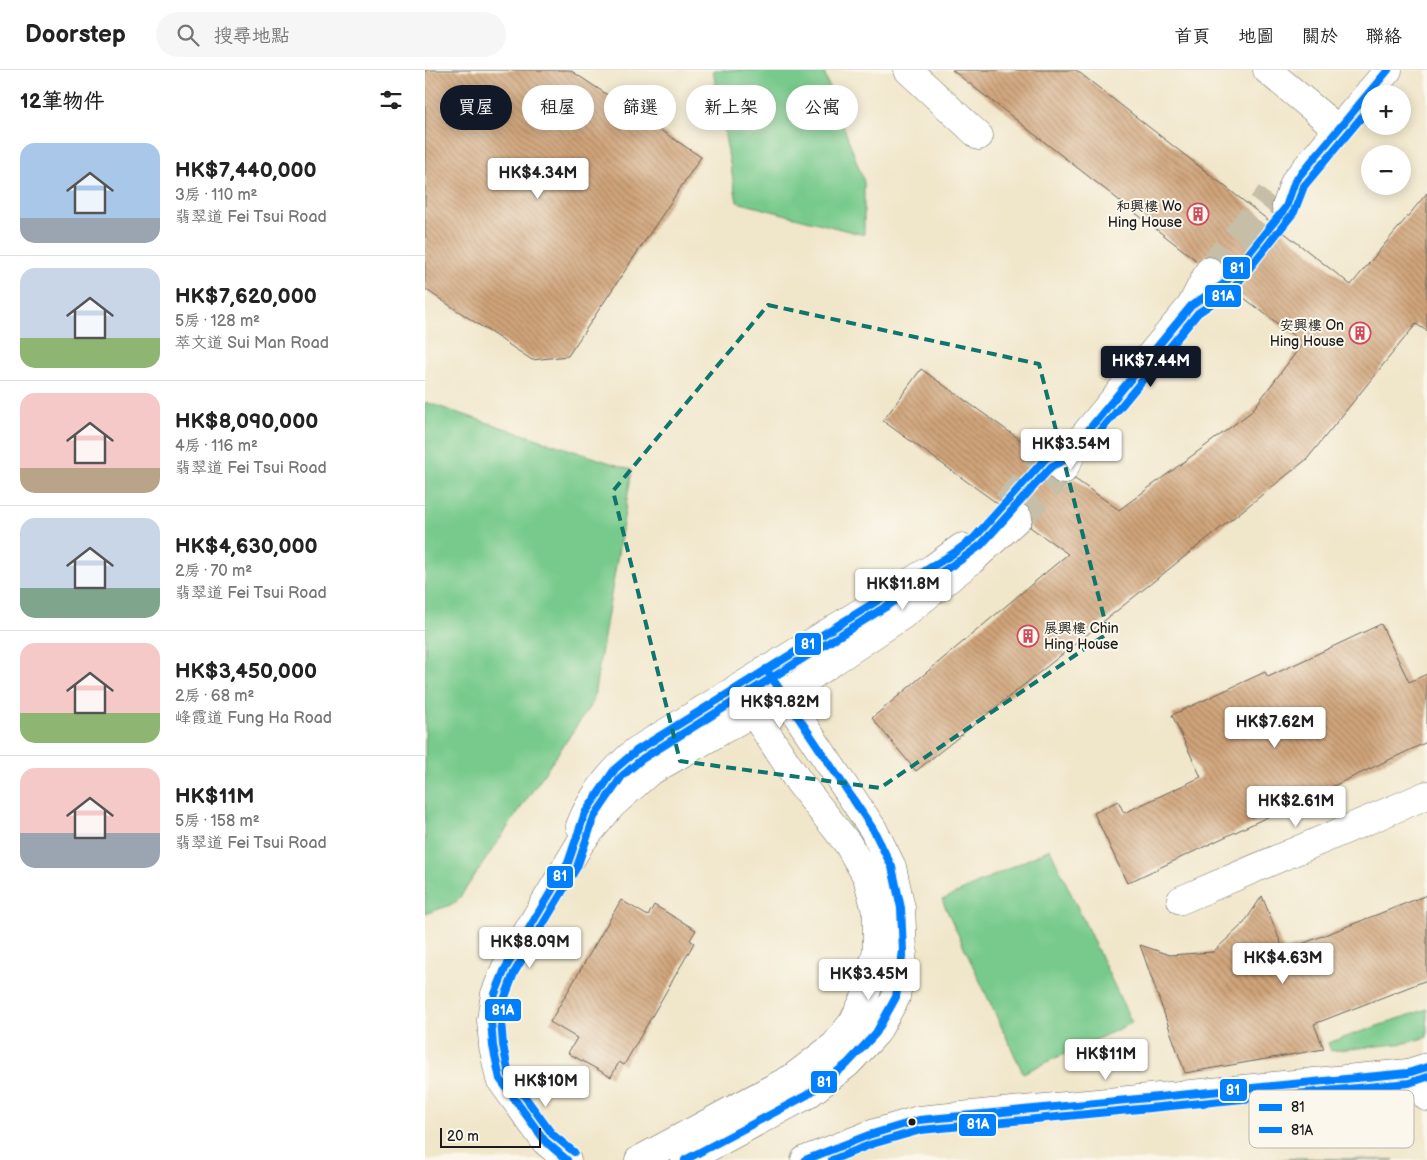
<!DOCTYPE html>
<html lang="zh-TW">
<meta charset="utf-8">
<style>
:root{--surface:#fff;--page:#f6f6f6;--text:#222;--muted:#767676;--line:#e0e0e0;--accent:#111827}
body{margin:0;font-family:"Balsamiq Sans","LXGW WenKai TC",sans-serif;background:var(--page);color:var(--text);height:100vh;display:flex;flex-direction:column;font-size:19px;white-space:nowrap}
*{box-sizing:border-box;margin:0}
p{font-size:16px;color:var(--muted)}
.icon{flex:none;width:28px;height:28px;fill:none;stroke:currentColor;stroke-width:2;stroke-linecap:round;stroke-linejoin:round}
.map{position:relative;flex:1;overflow:hidden}
.panel{display:flex;flex-direction:column;background:var(--surface);width:425px}
.panel>*{flex:none}
.hud{position:absolute;left:15px;top:15px;width:475px;height:45px;display:flex;gap:10px}
.buttons{position:absolute;left:936px;top:15px;display:grid;gap:10px}
.buttons a{display:grid;place-items:center;width:50px;height:50px;border-radius:50%;background:var(--surface);box-shadow:0 2px 12px #0003;font-size:25px}
.scale{position:absolute;left:15px;bottom:12px;width:101px;box-sizing:border-box;padding-left:5px;border:2px solid #1c1c1c;border-top:0;font-size:14px;line-height:18px;white-space:nowrap;color:#1c1c1c;-webkit-text-stroke:4px #fbf7ec;paint-order:stroke}
.price{position:absolute;translate:-50% -42px;padding:0 11px;border-radius:5px;background:#fff;color:#222;font-size:16px;line-height:32px;filter:drop-shadow(0 1px 2px #0008)}
.price::after{content:'';position:absolute;left:50%;top:30px;width:15px;height:11px;margin-left:-8px;background:inherit;clip-path:polygon(0 0,100% 0,50% 100%)}
.price.on{background:var(--accent);color:#fff}
ul{padding:0;list-style:none}
li{display:flex;align-items:center;gap:15px;height:125px;padding:0 20px}
li+li{border-top:1px solid var(--line)}
li span{display:grid;place-items:center;flex:none;width:140px;height:100px;border-radius:15px;color:#555}
li>.icon{margin-inline-start:auto}
span .icon{width:60px;height:60px;fill:#fffc;stroke-width:1}
li b{font-size:21px}
h2{display:flex;justify-content:space-between;align-items:center;height:60px;padding:0 20px;font-size:21px}
.tag{padding:0 18px;border-radius:22px;background:var(--surface);box-shadow:0 2px 12px #0003;font-size:18px;line-height:45px}
.tag.on{background:var(--accent);color:#fff}
header{display:flex;align-items:center;gap:30px;box-sizing:border-box;height:70px;padding:0 25px;background:var(--surface);border-bottom:1px solid var(--line)}
header strong{font-size:24px}
nav{display:flex;gap:28px;margin-inline-start:auto;font-size:18px}
.search{width:350px;height:45px;background:var(--page);display:flex;align-items:center;gap:12px;box-sizing:border-box;padding:0 18px;border-radius:28px;color:var(--muted);font-size:19px}
main{display:flex;flex:1;min-height:0}
.map>svg:first-child{display:block}
.green{fill:#78ca8c;stroke:#4a7354}
.forest{fill:url(#forest-firs);stroke:#3f654a}
.building{fill:url(#building-back-hatch)}
.lines{fill:none;stroke-linecap:round;stroke-linejoin:round}
.minor-tunnel{stroke:#c6bea7;stroke-width:28;stroke-dasharray:28 14;stroke-linecap:butt}
.minor-casing{stroke:#666359;stroke-width:29}
.minor{stroke:#fff;stroke-width:28}
.bus-1-casing{stroke:#fbf7ec;stroke-width:11}
.bus-2-casing{stroke:#fbf7ec;stroke-width:11}
.bus-1{stroke:#0080ff;stroke-width:8}
.bus-2{stroke:#0080ff;stroke-width:8}
.marked{fill:none;stroke:#0f766e;stroke-width:4;stroke-dasharray:10 6;stroke-linejoin:round}
.bus-dot{fill:#1c1c1c;stroke:#fbf7ec;stroke-width:2}
.labels{text-anchor:middle;dominant-baseline:central;stroke-width:4;stroke-linejoin:round;paint-order:stroke}
.poi-label{font-size:14px;fill:#1c1c1c;stroke:#fbf7ec;text-anchor:end}
.key{fill:#fbf7ec;stroke:#b8b5ae;stroke-width:1}
.key-label{font-size:14px;fill:#1c1c1c}
.line-badge{stroke:#fbf7ec;stroke-width:2}
.badge-label{font-size:14px;text-anchor:middle;font-weight:bold;fill:#fff}
</style>
<header>
<strong>Doorstep</strong>
<div class="search"><svg class="icon" aria-label="search" viewBox="0 0 24 24"><circle cx="10" cy="10" r="6"/><path d="M15 15l6 6"/></svg>搜尋地點</div>
<nav><a>首頁</a><a>地圖</a><a>關於</a><a>聯絡</a></nav>
</header>
<main>
<section class="panel">
<h2>12筆物件<svg class="icon" aria-label="filters" viewBox="0 0 24 24"><path d="M4 7h16M4 17h16"/><circle cx="9" cy="7" r="2"/><circle cx="15" cy="17" r="2"/></svg></h2>
<ul>
<li><span style="background:linear-gradient(#a9c7e8 75%,#9aa5b1 0)"><svg class="icon" aria-label="home" viewBox="0 0 24 24"><path d="M3 11l9-7 9 7M6 9v11h12V9"/></svg></span><div><b>HK$7,440,000</b><p>3房 · 110 m²</p><p>翡翠道 Fei Tsui Road</p></div></li>
<li><span style="background:linear-gradient(#c9d6e8 70%,#8fb573 0)"><svg class="icon" aria-label="home" viewBox="0 0 24 24"><path d="M3 11l9-7 9 7M6 9v11h12V9"/></svg></span><div><b>HK$7,620,000</b><p>5房 · 128 m²</p><p>萃文道 Sui Man Road</p></div></li>
<li><span style="background:linear-gradient(#f6c9c9 75%,#b9a48a 0)"><svg class="icon" aria-label="home" viewBox="0 0 24 24"><path d="M3 11l9-7 9 7M6 9v11h12V9"/></svg></span><div><b>HK$8,090,000</b><p>4房 · 116 m²</p><p>翡翠道 Fei Tsui Road</p></div></li>
<li><span style="background:linear-gradient(#c9d6e8 70%,#7fa58c 0)"><svg class="icon" aria-label="home" viewBox="0 0 24 24"><path d="M3 11l9-7 9 7M6 9v11h12V9"/></svg></span><div><b>HK$4,630,000</b><p>2房 · 70 m²</p><p>翡翠道 Fei Tsui Road</p></div></li>
<li><span style="background:linear-gradient(#f6c9c9 70%,#8fb573 0)"><svg class="icon" aria-label="home" viewBox="0 0 24 24"><path d="M3 11l9-7 9 7M6 9v11h12V9"/></svg></span><div><b>HK$3,450,000</b><p>2房 · 68 m²</p><p>峰霞道 Fung Ha Road</p></div></li>
<li><span style="background:linear-gradient(#f6c9c9 65%,#9aa5b1 0)"><svg class="icon" aria-label="home" viewBox="0 0 24 24"><path d="M3 11l9-7 9 7M6 9v11h12V9"/></svg></span><div><b>HK$11M</b><p>5房 · 158 m²</p><p>翡翠道 Fei Tsui Road</p></div></li>
</ul>
</section>
<div class="map">
<svg width="1002" height="1090" viewBox="0 0 1002 1090">
<defs>
<pattern id="forest-firs" width="22" height="20" patternUnits="userSpaceOnUse" patternTransform="scale(1.25)"><rect width="22" height="20" fill="#62ae78"/><path d="M5 1l3.5 6h-7zM16 11l3.5 6h-7z" fill="#508d62"/></pattern>
<pattern id="building-back-hatch" width="6" height="6" patternUnits="userSpaceOnUse" patternTransform="scale(1.25)"><rect width="6" height="6" fill="#d0a47a"/><path d="M-1 5l2 2M0 0l6 6M5-1l2 2" fill="none" stroke="#a88563"/></pattern>
</defs>
<rect width="100%" height="100%" fill="#fbf7ec"/>
<filter id="ink" filterUnits="userSpaceOnUse"><feTurbulence type="fractalNoise" baseFrequency=".02" numOctaves="2"/><feDisplacementMap in="SourceGraphic" scale="10" xChannelSelector="R" yChannelSelector="G"/><feConvolveMatrix kernelMatrix="1 2 1 2 8 2 1 2 1" color-interpolation-filters="sRGB"/></filter>
<filter id="wash" filterUnits="userSpaceOnUse"><feTurbulence type="fractalNoise" baseFrequency=".0096" numOctaves="4" result="noise"/><feDisplacementMap in="SourceGraphic" scale="20" xChannelSelector="R" yChannelSelector="G"/><feGaussianBlur stdDeviation="1.12" result="paint"/><feColorMatrix in="noise" values="0 0 0 0 0 0 0 0 0 0 0 0 0 0 0 0 0 1.4 0 .05"/><feComposite in="paint" operator="in"/></filter>
<g filter="url(#wash)">
<rect width="100%" height="100%" fill="#f0e6ca"/>
<path class="green" d="M288,0H398L439,112V165L312,132Z
M0,332L207,400L168,632L31,833L0,844Z
M625,779L707,953L598,1003L517,830Z
M1002,939V967L981,973L906,981L903,973Z"/>
<path class="forest" d="M873,1088L969,1090H852Z"/>
<g id="blocks">
<path class="building" d="M0,0H145L276,87L143,286L107,290L0,219Z
M527,0H651L926,215L1002,123V261L991,254L882,389L491,701L447,648L643,484L605,457L608,445L604,437L597,433H590L580,439L458,351L496,299L625,391L622,401L624,408L630,413L639,416L650,409L694,440L826,342L878,273L797,211L800,200L797,192L792,187L783,185L772,191Z
M956,554L984,612L1002,604V672L702,813L669,743L693,731L699,743L776,707L747,645L840,602L843,607Z
M1002,825V910L889,954L899,979L760,1003L715,875L745,885L788,882L819,853L837,826L859,881Z
M196,830L223,846L229,835L271,860L265,870L269,873L199,995L194,992L186,1007L143,983L152,968L125,952Z"/>
</g>
</g>
<g filter="url(#ink)">
<use href="#blocks" fill-opacity="0" stroke="#666359" stroke-width="1"/>
<g class="lines">
<path class="minor-tunnel" d="M784,201L845,125
M800,213L861,137
M581,434L621,388
M593,448L638,400"/>
<g class="minor-casing">
<path id="minor" d="M483,0L554,66
M842,0L913,59
M861,137L870,111L963,0
M638,400L652,374L766,236L784,201
M155,756C167,725 186,702 211,681L508,498L537,477
M756,830L1002,725
M983,1003L1002,1027
M142,1090L120,1071L75,1009L68,976L66,950L70,924L80,899L156,772L187,735L223,703L358,625L478,545L546,491L593,448
M214,1090L367,1008L410,975L428,952L440,928L452,880V845L442,807L423,774L374,712L312,618
M260,1090L382,1025L422,994L451,963L471,927L478,881L476,838L467,797L448,759L341,599
M380,1090L444,1065L494,1050L983,1003L1002,997"/>
</g>
<use href="#minor" class="minor"/>
<g class="bus-1-casing">
<path id="bus-1" d="M142,1090L120,1071L75,1009L68,976L66,950L70,924L80,899L143,793L160,743L190,699L211,681L529,483L549,468L621,388L652,374L766,236L800,213L861,137L870,111L963,0
M260,1090L382,1025L422,994L451,963L471,927L478,881L476,838L467,797L448,759L341,599
M380,1090L444,1065L494,1050L983,1003L1002,997"/>
</g>
<g class="bus-2-casing">
<path id="bus-2" d="M149,1082L127,1064L84,1005L78,975L76,950L80,927L89,903L152,797L169,747L197,706L217,689L534,491L556,475L627,396L659,381L773,243L807,220L869,142L879,116L945,37
M407,1090L447,1074L496,1060L984,1013L1002,1007"/>
</g>
<use href="#bus-1" class="bus-1"/>
<use href="#bus-2" class="bus-2"/>
</g>
</g>
<path class="marked" d="M343,235L614,294L683,563L455,718L255,691L188,421Z"/>
<defs>
<g id="building-ring" transform="scale(1.125)"><circle r="9.5" fill="#fbf7ec" stroke="#d1495b" stroke-width="1.5"/><path d="M-4-6H4V6H1V3H-1V6H-4ZM-2.5-4.3h1.7v1.8h-1.7ZM.8-4.3h1.7v1.8H.8ZM-2.5-1h1.7V.8h-1.7ZM.8-1h1.7V.8H.8Z" fill="#d1495b"/></g>
</defs>
<g fill-rule="evenodd">
<use href="#building-ring" x="773" y="144"/>
<use href="#building-ring" x="935" y="263"/>
<use href="#building-ring" x="603" y="566"/>
</g>
<circle class="bus-dot" cx="487" cy="1052" r="4.5"/>
<g class="labels">
<g class="poi-label">
<text x="757" y="136">和興樓 Wo<tspan x="757" dy="16">Hing House</tspan></text>
<text x="919" y="255">安興樓 On<tspan x="919" dy="16">Hing House</tspan></text>
<text x="619" y="558" text-anchor="start">展興樓 Chin<tspan x="619" dy="16">Hing House</tspan></text>
</g>
</g>
<rect x="824" y="1020" width="165" height="58" rx="8" class="key"/>
<rect x="834" y="1034" width="23" height="7" fill="#0080ff"/>
<rect x="834" y="1057" width="23" height="6" fill="#0080ff"/>
<g class="key-label">
<text x="866" y="1042">81</text>
<text x="866" y="1065">81A</text>
</g>
<g class="line-badge">
<rect x="797" y="186" width="29" height="24" rx="5" fill="#0080ff"/>
<rect x="779" y="214" width="38" height="24" rx="5" fill="#0080ff"/>
<rect x="369" y="562" width="28" height="24" rx="5" fill="#0080ff"/>
<rect x="121" y="795" width="28" height="24" rx="5" fill="#0080ff"/>
<rect x="59" y="928" width="38" height="24" rx="5" fill="#0080ff"/>
<rect x="385" y="1000" width="28" height="24" rx="5" fill="#0080ff"/>
<rect x="794" y="1008" width="29" height="24" rx="5" fill="#0080ff"/>
<rect x="533" y="1043" width="39" height="24" rx="5" fill="#0080ff"/>
</g>
<g class="badge-label">
<text x="812" y="203">81</text>
<text x="798" y="231">81A</text>
<text x="383" y="579">81</text>
<text x="135" y="811">81</text>
<text x="78" y="945">81A</text>
<text x="399" y="1017">81</text>
<text x="808" y="1025">81</text>
<text x="553" y="1059">81A</text>
</g>
</svg>
<div class="buttons">
<a>+</a>
<a>−</a>
</div>
<div class="scale">20 m</div>
<b class="price" style="left:113px;top:130px">HK$4.34M</b>
<b class="price on" style="left:726px;top:318px">HK$7.44M</b>
<b class="price" style="left:646px;top:401px">HK$3.54M</b>
<b class="price" style="left:478px;top:541px">HK$11.8M</b>
<b class="price" style="left:355px;top:659px">HK$9.82M</b>
<b class="price" style="left:850px;top:679px">HK$7.62M</b>
<b class="price" style="left:871px;top:758px">HK$2.61M</b>
<b class="price" style="left:105px;top:899px">HK$8.09M</b>
<b class="price" style="left:858px;top:915px">HK$4.63M</b>
<b class="price" style="left:444px;top:931px">HK$3.45M</b>
<b class="price" style="left:681px;top:1011px">HK$11M</b>
<b class="price" style="left:121px;top:1038px">HK$10M</b>
<div class="hud">
<a class="tag on">買屋</a>
<a class="tag">租屋</a>
<a class="tag">篩選</a>
<a class="tag">新上架</a>
<a class="tag">公寓</a>
</div>
</div>
</main>
